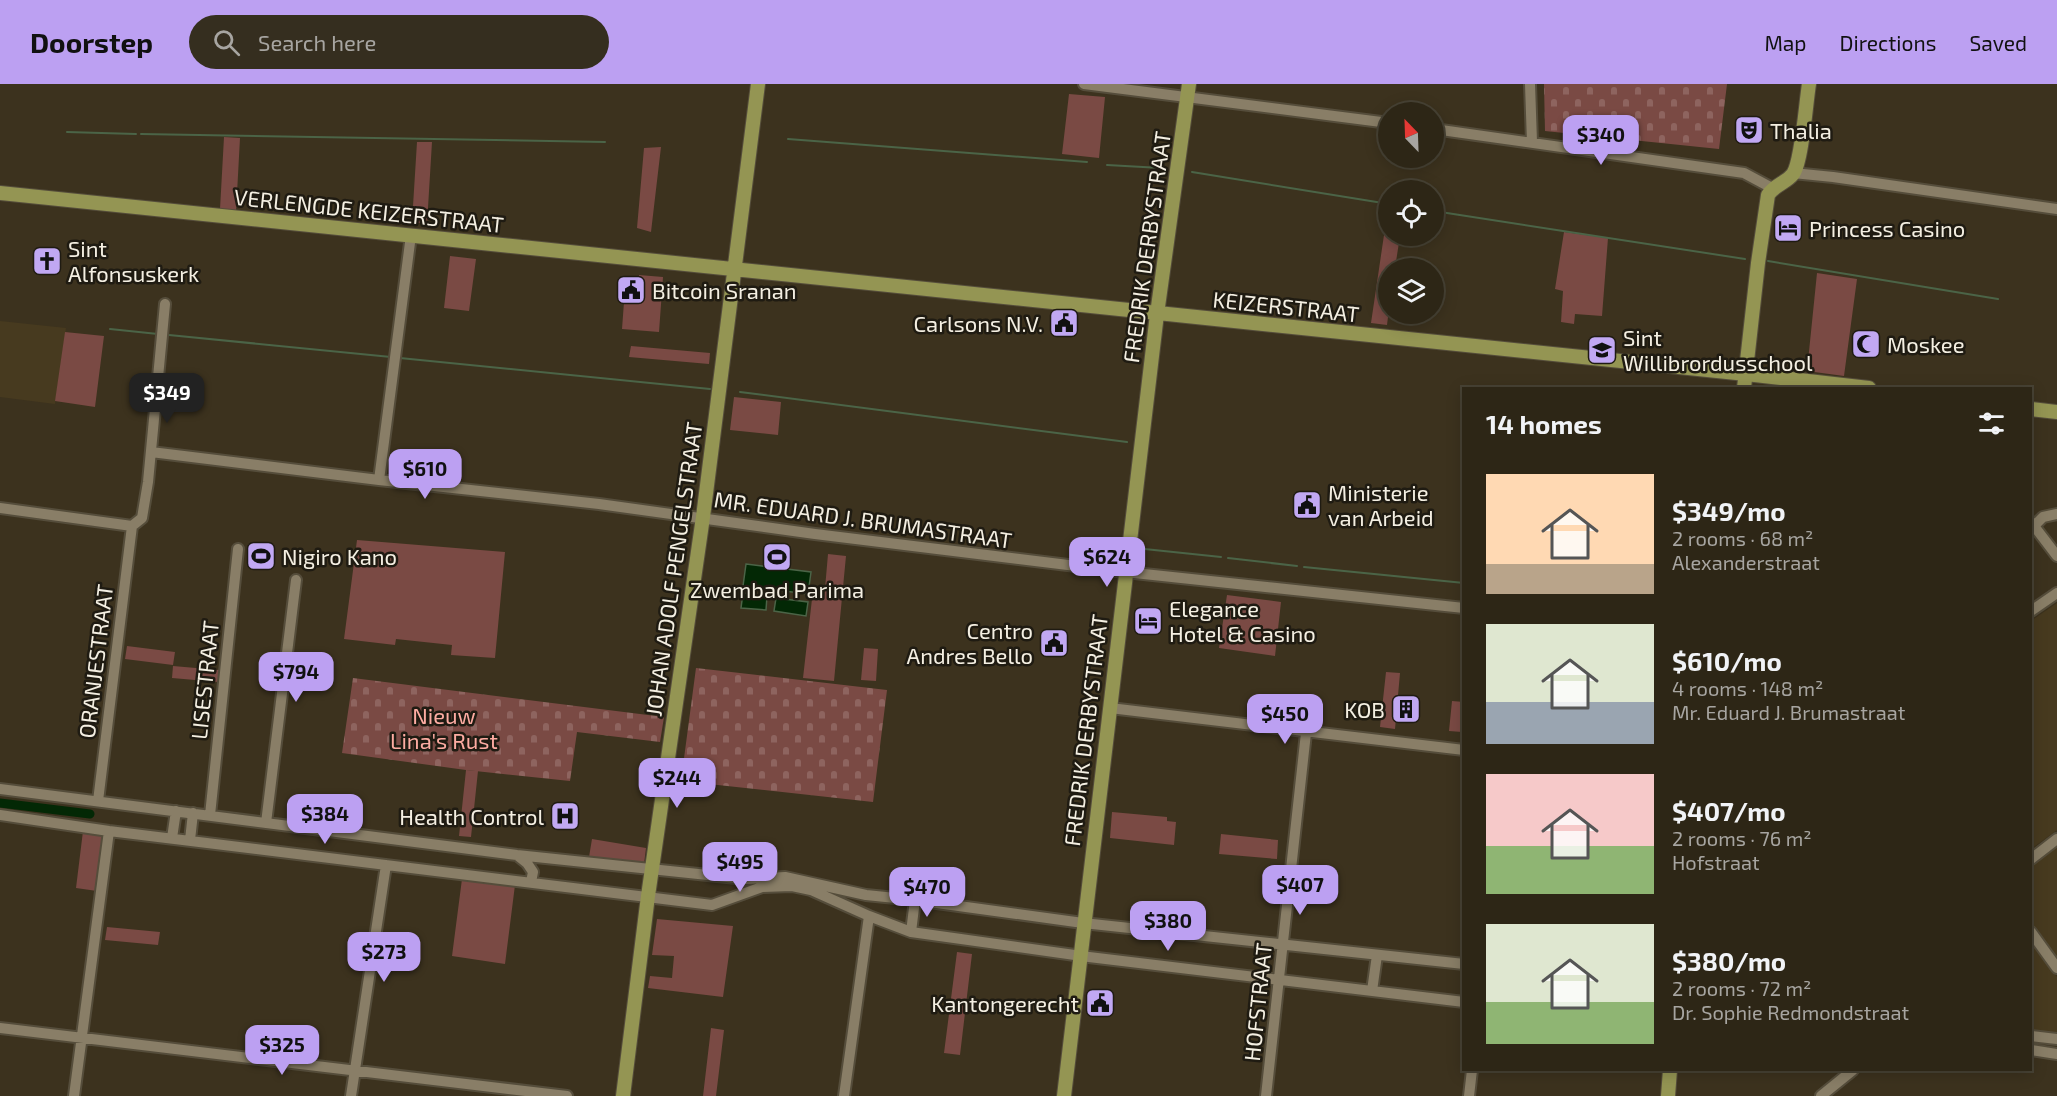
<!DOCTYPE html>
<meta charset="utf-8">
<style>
:root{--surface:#2d2616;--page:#352e1f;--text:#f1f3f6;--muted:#a7a5a1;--line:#484335;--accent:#bca0f2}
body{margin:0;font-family:"Exo 2",sans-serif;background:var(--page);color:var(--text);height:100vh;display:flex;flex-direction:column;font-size:22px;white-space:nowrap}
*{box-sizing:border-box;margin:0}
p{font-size:20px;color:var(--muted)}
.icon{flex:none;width:33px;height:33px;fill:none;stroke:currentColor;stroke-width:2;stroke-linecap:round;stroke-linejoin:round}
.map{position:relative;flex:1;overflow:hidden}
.panel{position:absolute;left:1462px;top:303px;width:570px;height:684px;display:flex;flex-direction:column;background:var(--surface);border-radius:0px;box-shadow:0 3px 15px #0003,0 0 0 2px var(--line)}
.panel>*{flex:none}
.needle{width:39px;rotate:337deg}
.tools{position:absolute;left:1378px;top:18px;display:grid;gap:12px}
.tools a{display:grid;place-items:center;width:66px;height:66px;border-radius:50%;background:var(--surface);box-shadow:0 3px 15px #0003,0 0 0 2px var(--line);font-size:30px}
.price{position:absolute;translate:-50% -51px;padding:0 14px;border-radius:12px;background:var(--accent);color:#111;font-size:20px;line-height:39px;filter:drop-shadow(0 2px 3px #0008)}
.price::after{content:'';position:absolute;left:50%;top:36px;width:18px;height:14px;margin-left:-9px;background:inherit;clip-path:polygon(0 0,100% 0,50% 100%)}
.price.on{background:#222;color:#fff}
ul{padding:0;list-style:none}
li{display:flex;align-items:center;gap:18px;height:150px;padding:0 24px}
li span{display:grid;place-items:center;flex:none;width:168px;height:120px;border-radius:0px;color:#555}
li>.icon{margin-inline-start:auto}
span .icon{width:72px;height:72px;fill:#fffc;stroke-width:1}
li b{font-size:26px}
h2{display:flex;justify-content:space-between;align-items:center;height:72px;padding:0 24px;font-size:26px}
header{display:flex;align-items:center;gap:36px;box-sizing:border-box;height:84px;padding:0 30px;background:var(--accent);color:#111}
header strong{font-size:28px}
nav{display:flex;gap:33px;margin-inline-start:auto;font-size:21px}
.search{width:420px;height:54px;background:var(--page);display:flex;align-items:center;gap:15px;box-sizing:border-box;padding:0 21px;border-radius:33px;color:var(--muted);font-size:22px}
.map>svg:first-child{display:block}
.built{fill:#473a1f}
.grass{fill:#7a4a44}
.cemetery{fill:url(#cemetery-stones)}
.water{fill:#032805;stroke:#4b6447;stroke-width:1.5}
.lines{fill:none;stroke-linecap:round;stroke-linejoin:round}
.stream{stroke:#4b6447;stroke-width:2}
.canal{stroke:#032805;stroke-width:9}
.minor-casing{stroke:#554d3b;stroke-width:14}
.major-casing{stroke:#554d3b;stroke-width:16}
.minor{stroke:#897e67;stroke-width:10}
.major{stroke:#949553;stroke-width:14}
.labels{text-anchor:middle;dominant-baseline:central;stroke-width:5;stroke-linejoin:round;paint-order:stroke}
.poi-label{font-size:22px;fill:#f4efe2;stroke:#1f1b12;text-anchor:start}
.street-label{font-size:22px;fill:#f4efe2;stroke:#1f1b12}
.park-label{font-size:22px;fill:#fdaca2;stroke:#1f1b12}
</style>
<header>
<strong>Doorstep</strong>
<div class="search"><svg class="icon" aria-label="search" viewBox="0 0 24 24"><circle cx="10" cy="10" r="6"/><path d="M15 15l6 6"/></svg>Search here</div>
<nav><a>Map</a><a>Directions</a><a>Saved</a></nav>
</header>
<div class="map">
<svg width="2057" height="1012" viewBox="0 0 2057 1012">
<defs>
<pattern id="cemetery-stones" width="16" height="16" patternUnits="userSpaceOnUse" patternTransform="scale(1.5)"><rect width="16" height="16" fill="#7a4a44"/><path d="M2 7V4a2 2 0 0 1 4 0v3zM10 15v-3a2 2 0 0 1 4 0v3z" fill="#8e645f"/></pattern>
</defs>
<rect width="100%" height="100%" fill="#3c321e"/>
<path class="built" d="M0,237L66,244L55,320L0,313Z
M2057,519V746L2031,765V537Z
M2057,762V874L2031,838V782Z
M2031,858L2057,893V953L2031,949Z"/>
<path class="grass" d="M1069,10L1105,13L1099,74L1062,70Z
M224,53L240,54L236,128L220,125Z
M417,58H432L427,140L412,138Z
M661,63L651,148L637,144L644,64Z
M1388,124L1389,152H1400L1395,184H1389V225L1387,241L1371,239Z
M1564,148L1608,154L1602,232L1575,230L1574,240L1561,238L1563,207L1555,205Z
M450,172L476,175L469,227L444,224Z
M1817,189L1857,195L1844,292L1807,287Z
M639,191L663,193L659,248L622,245L624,218H637Z
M65,248L104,252L95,323L55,317Z
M631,262L710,269L709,280L629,273Z
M734,313L781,318L778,351L730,346Z
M357,456L505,468L495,574L451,571L452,561L396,555L395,561L344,555Z
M828,470L846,472L834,597L803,594L812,515L824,516Z
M1227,511L1281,518L1275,572L1219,564Z
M127,562L175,568L173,581L125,575Z
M864,564L878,565L876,597L861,596Z
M173,582L219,586L218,598L172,594Z
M1386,588L1400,589L1395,645L1380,643Z
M1452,617L1464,618L1462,648L1449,647Z
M466,686L478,687L471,753L459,752Z
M1112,728L1167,733V737L1176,738L1174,761L1110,754Z
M83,747L103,752L104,757L97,807L76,804Z
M1221,750L1278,756L1277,775L1219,770Z
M592,755L646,764L644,780L589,773Z
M462,795L515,801L505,880L452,872Z
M657,835L733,842L723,913L648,904L650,892L672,894L674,872L652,871Z
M107,843L160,848L158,861L105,856Z
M957,868L972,870L960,971L944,969Z
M711,944L724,946L716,1012H703Z"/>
<path class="cemetery" d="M1544,0H1727L1719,65L1545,47Z
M696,584L887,606L873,718L681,697Z
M353,594L664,633L660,658L577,648L570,697L466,686L342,669Z"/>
<path class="water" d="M746,480L811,488L808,510L743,502Z
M743,509L767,512L766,526L741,524Z
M776,514L808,518L806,532L774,527Z"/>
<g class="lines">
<path class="stream" d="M67,48L136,50
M141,50L605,58
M788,55L1087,78
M1107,81L1161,84
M1192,88L1389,120
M1434,127L1745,175
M1768,177L1998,215
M110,245L158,250
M169,251L391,273
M400,274L710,305
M740,308L1127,358
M1135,464L1221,473
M1228,474L1297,482
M1304,483L1464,499"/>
<path class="canal" d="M0,719L90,730"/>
<g class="minor-casing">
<path id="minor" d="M1084,0L1389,39
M1530,0L1532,58
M1434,45L1744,89L1772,104
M1793,89L1833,93L2057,125
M151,368L379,396L599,420L815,450L1125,488L1464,524
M379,396L411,151
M0,424L132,442
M2031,438L2057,472
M132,442L142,434L148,398L165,220
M2034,442L2043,433L2057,430
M2031,527L2057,509
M1110,624L1464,666
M0,705L517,771L746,795L785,793L866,811L915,816L1083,839L1464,880
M98,717L132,442
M0,731L109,747L712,821L762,803L792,802L811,806L869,832L911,848L1089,873L1464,918
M210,731L238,465
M266,739L296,496
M172,754L176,727
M190,756L193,729
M517,771L527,779L533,788L531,798
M2031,775L2057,755
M911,848L915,816
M2031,848L2057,884
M1372,907L1377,871
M0,944L567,1012
M2031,952L2057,955
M2031,966L2057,970
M74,1012L109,747
M351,1012L386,781
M844,1012L869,832
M1266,1012L1306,649
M1469,1012L1472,986
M1821,1012L1853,986"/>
</g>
<g class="major-casing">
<path id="major" d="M0,109L1746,290L1869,304
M1744,304L1758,179L1768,111C1774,101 1786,99 1793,90C1802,77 1806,18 1809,0
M2031,325L2057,328
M623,1012L648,812L703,433L758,0
M1064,1012L1157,230L1189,0
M1668,1012L1670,986"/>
</g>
<use href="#minor" class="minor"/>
<use href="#major" class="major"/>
</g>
<defs>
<g id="theatre-square" transform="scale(1.5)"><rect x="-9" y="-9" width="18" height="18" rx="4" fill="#c1a8f3" stroke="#1f1b12"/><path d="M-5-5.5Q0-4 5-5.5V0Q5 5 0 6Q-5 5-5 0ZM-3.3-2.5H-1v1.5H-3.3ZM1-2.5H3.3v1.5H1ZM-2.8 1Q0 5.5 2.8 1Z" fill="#111"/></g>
<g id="hotel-square" transform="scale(1.5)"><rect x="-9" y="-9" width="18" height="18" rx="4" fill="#c1a8f3" stroke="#1f1b12"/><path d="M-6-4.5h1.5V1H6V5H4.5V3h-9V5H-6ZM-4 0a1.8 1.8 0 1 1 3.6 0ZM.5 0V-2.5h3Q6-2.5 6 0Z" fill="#111"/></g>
<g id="church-square" transform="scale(1.5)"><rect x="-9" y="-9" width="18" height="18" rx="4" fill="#c1a8f3" stroke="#1f1b12"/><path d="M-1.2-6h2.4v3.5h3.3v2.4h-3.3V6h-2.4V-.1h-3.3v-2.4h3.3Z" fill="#111"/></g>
<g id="civic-square" transform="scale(1.5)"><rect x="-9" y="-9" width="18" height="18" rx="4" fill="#c1a8f3" stroke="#1f1b12"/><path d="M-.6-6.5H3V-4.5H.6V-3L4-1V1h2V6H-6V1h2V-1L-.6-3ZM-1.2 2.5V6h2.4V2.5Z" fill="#111"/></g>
<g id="mosque-square" transform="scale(1.5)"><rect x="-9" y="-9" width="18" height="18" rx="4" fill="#c1a8f3" stroke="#1f1b12"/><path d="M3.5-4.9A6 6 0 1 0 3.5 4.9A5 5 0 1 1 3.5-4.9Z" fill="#111"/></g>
<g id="school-square" transform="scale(1.5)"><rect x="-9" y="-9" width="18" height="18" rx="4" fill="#c1a8f3" stroke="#1f1b12"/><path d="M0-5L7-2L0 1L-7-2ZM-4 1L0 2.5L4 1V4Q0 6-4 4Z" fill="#111"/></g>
<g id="stadium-square" transform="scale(1.5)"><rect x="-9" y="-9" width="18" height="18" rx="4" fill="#c1a8f3" stroke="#1f1b12"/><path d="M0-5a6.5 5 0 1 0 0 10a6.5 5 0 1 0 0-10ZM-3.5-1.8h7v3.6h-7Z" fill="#111"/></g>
<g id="building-square" transform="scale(1.5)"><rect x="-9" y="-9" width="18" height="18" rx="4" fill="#c1a8f3" stroke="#1f1b12"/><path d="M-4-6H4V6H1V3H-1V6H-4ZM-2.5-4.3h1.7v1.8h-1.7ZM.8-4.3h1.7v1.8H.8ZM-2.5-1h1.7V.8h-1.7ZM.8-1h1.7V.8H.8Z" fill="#111"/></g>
<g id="hospital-square" transform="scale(1.5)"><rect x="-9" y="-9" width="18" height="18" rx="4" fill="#c1a8f3" stroke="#1f1b12"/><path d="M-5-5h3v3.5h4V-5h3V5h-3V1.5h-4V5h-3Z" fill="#111"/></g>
</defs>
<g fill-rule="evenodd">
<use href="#theatre-square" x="1749" y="46"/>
<use href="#hotel-square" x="1788" y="144"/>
<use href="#church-square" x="47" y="177"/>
<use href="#civic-square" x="631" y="206"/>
<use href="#civic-square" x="1064" y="239"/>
<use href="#mosque-square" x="1866" y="260"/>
<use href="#school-square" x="1602" y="266"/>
<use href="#civic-square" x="1307" y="421"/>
<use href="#stadium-square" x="261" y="472"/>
<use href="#stadium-square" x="777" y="473"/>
<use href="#hotel-square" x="1148" y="537"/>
<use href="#civic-square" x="1054" y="559"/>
<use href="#building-square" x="1406" y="625"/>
<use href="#hospital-square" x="565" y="732"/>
<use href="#civic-square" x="1100" y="919"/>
</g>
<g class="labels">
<g class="poi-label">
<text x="1770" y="46">Thalia</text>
<text x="1809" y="144">Princess Casino</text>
<text x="68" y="164">Sint<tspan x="68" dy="25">Alfonsuskerk</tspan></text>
<text x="652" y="206">Bitcoin Sranan</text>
<text x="1043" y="239" text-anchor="end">Carlsons N.V.</text>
<text x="1623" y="253">Sint<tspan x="1623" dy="25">Willibrordusschool</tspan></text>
<text x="1887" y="260">Moskee</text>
<text x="1328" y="408">Ministerie<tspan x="1328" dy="25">van Arbeid</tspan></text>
<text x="282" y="472">Nigiro Kano</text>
<text x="777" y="505" text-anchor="middle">Zwembad Parima</text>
<text x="1169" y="524">Elegance<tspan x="1169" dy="25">Hotel &amp; Casino</tspan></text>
<text x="1033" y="546" text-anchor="end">Centro<tspan x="1033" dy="25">Andres Bello</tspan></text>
<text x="1385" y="625" text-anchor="end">KOB</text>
<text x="544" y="732" text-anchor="end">Health Control</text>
<text x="1079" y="919" text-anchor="end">Kantongerecht</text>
</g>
<g class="street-label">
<text transform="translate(369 126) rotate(6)">VERLENGDE KEIZERSTRAAT</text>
<text transform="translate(1146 163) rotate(-82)">FREDRIK DERBYSTRAAT</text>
<text transform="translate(1286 222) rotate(6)">KEIZERSTRAAT</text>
<text transform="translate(863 435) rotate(8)">MR. EDUARD J. BRUMASTRAAT</text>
<text transform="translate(673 485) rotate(-82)">JOHAN ADOLF PENGELSTRAAT</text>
<text transform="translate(95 577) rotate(-83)">ORANJESTRAAT</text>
<text transform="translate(204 596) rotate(-84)">LISESTRAAT</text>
<text transform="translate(1085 646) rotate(-83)">FREDRIK DERBYSTRAAT</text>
<text transform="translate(1257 918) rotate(-84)">HOFSTRAAT</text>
</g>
<g class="park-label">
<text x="444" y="631">Nieuw<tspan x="444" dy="25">Lina's Rust</tspan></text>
</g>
</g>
</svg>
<div class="tools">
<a><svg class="needle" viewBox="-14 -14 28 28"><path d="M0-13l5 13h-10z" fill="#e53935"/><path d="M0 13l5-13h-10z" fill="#a7a5a1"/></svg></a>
<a><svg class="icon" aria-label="locate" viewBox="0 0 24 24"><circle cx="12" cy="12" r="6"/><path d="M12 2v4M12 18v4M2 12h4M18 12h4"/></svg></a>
<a><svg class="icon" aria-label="layers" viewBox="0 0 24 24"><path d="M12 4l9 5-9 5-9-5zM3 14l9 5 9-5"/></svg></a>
</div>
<b class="price" style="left:1601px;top:82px">$340</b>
<b class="price on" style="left:167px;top:340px">$349</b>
<b class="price" style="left:425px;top:416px">$610</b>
<b class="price" style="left:1107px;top:504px">$624</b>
<b class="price" style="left:296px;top:619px">$794</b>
<b class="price" style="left:1285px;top:661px">$450</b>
<b class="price" style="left:677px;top:725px">$244</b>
<b class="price" style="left:325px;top:761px">$384</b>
<b class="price" style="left:740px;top:809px">$495</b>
<b class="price" style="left:1300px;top:832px">$407</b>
<b class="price" style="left:927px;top:834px">$470</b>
<b class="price" style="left:1168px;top:868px">$380</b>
<b class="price" style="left:384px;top:899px">$273</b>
<b class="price" style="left:282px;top:992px">$325</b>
<section class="panel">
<h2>14 homes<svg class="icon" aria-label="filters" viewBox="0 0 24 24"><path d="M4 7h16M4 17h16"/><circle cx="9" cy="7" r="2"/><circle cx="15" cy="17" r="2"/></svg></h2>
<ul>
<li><span style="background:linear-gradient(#ffd9b3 75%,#b9a48a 0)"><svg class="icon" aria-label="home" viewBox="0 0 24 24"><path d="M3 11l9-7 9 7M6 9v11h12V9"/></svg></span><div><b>$349/mo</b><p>2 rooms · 68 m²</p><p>Alexanderstraat</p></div></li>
<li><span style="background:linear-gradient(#dfe7d0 65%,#9aa5b1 0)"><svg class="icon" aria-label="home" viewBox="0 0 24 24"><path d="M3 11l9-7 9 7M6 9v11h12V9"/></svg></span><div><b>$610/mo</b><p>4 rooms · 148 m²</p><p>Mr. Eduard J. Brumastraat</p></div></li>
<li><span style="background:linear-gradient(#f6c9c9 60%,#8fb573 0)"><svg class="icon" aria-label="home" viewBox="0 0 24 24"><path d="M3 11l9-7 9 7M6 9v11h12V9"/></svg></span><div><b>$407/mo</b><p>2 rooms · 76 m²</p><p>Hofstraat</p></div></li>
<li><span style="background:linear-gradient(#dfe7d0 65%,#8fb573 0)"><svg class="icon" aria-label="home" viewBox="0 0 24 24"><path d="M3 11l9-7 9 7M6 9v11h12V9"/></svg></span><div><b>$380/mo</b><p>2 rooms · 72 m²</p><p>Dr. Sophie Redmondstraat</p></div></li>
</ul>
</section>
</div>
